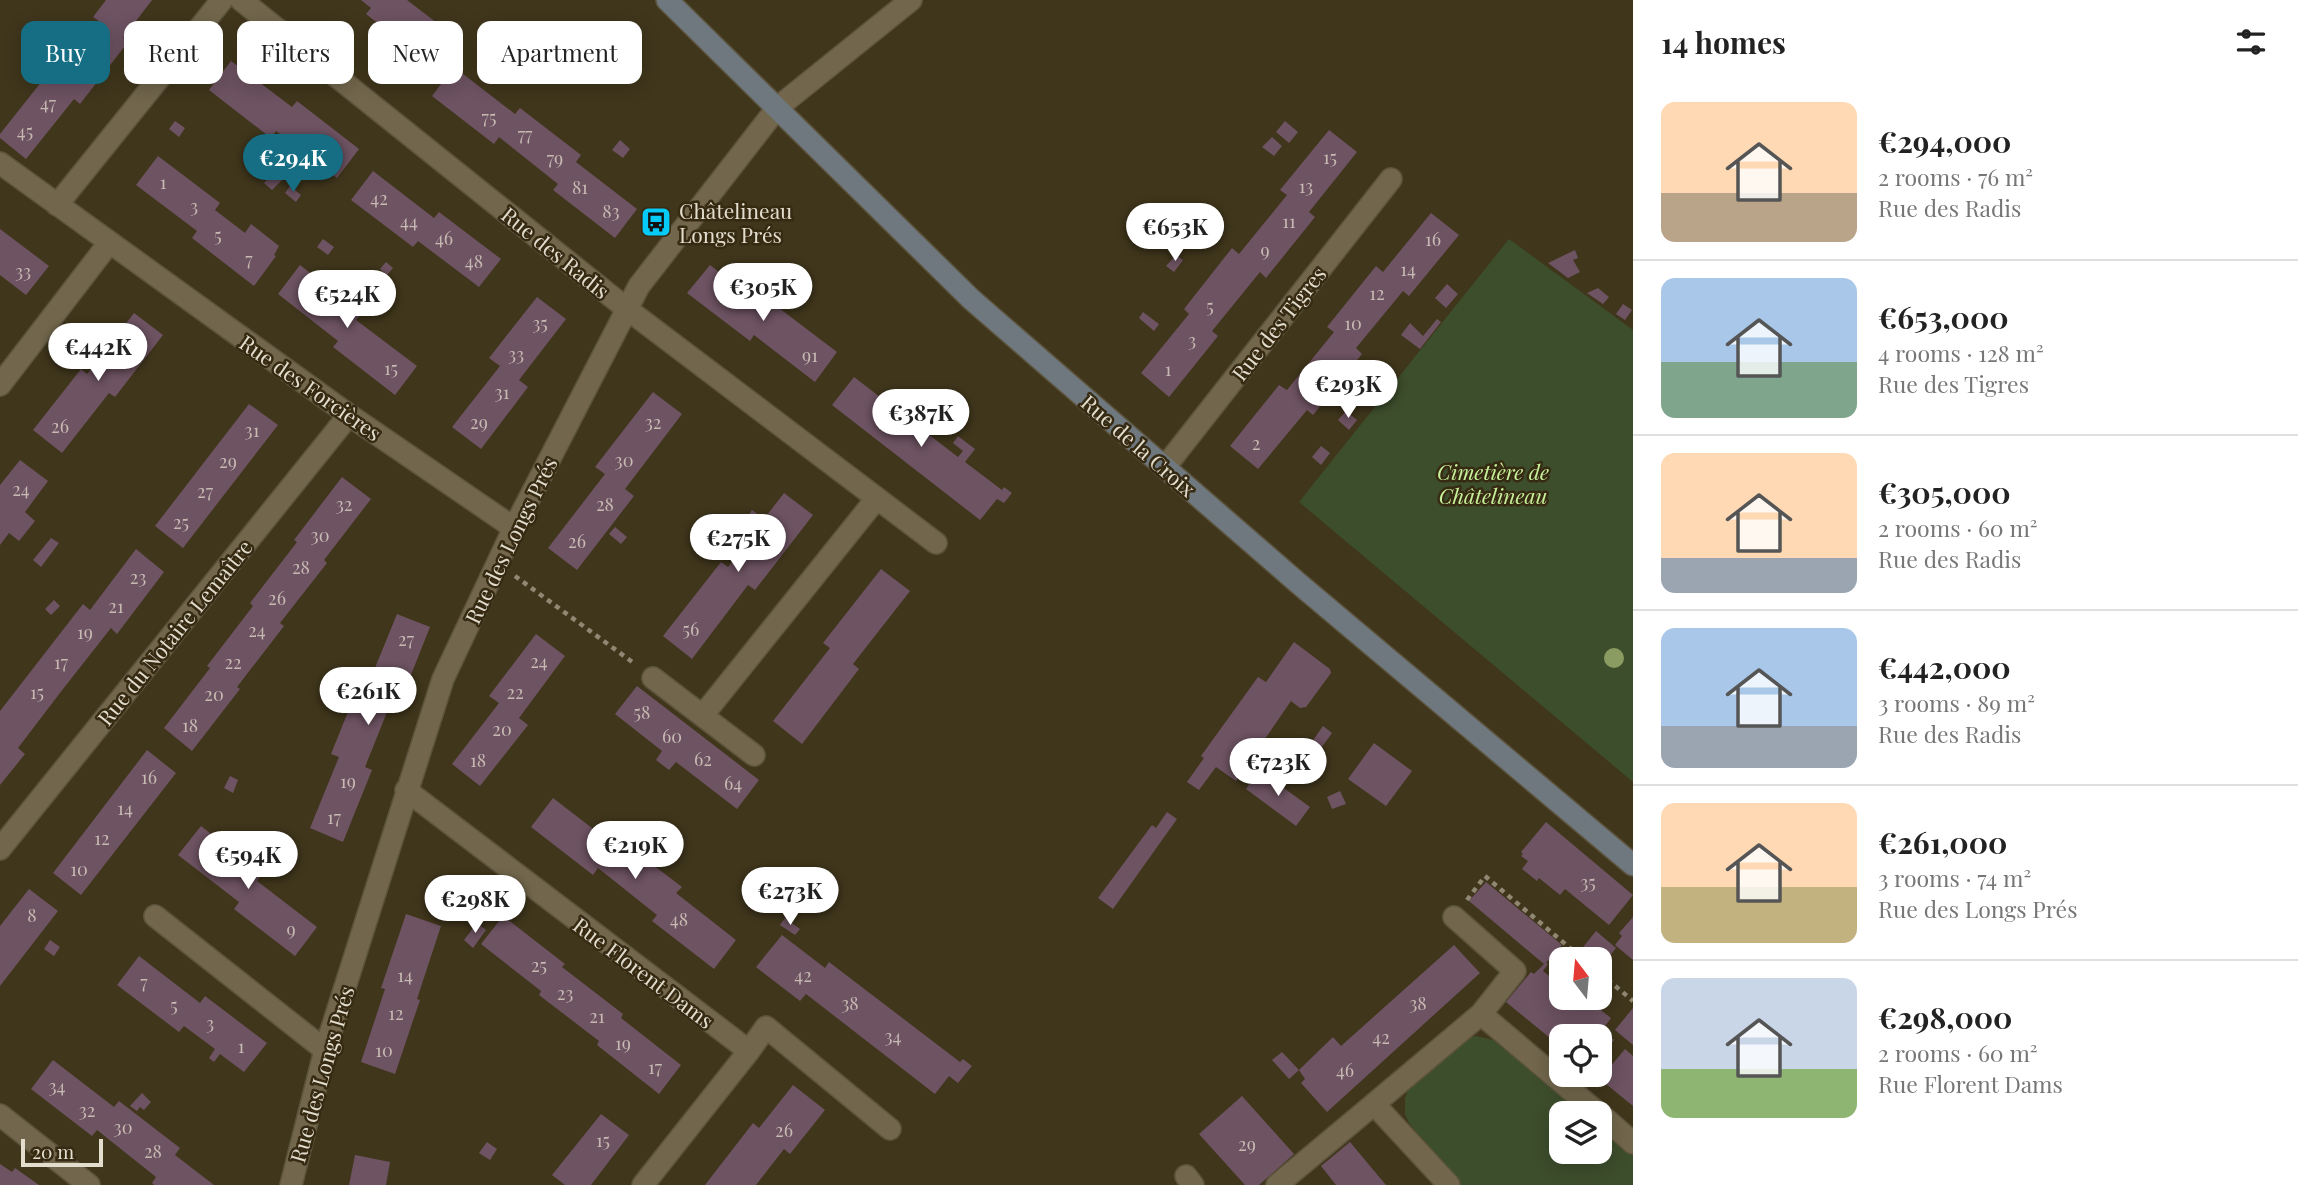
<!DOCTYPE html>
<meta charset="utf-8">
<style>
:root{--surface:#fff;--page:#f2f2f2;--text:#222;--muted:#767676;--line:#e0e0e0;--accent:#156e83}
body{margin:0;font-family:"Playfair Display",serif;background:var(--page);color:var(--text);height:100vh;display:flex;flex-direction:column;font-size:26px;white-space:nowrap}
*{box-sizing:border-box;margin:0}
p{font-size:23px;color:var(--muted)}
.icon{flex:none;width:38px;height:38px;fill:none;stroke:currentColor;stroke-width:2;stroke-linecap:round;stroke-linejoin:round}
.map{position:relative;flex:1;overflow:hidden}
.panel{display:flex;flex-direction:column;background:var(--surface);width:665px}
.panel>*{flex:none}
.top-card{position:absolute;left:21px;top:21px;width:665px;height:63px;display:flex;gap:14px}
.needle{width:46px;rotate:344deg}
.controls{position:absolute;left:1549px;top:947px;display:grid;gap:14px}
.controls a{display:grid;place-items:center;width:63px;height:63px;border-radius:14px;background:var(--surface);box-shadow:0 4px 18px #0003;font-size:35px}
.scale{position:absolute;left:21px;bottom:18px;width:82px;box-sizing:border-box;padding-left:7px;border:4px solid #e3ddce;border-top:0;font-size:19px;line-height:24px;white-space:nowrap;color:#e3ddce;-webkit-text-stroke:5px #362b12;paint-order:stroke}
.price{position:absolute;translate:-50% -60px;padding:0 16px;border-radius:24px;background:#fff;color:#222;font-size:23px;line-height:46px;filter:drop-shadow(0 2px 4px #0008)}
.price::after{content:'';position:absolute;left:50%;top:42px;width:21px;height:16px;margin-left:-10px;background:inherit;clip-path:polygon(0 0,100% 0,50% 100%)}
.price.current{background:var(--accent);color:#fff}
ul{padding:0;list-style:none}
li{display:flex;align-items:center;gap:21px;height:175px;padding:0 28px}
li+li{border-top:2px solid var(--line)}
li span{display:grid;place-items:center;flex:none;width:196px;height:140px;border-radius:14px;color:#555}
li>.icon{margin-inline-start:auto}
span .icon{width:84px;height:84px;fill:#fffc;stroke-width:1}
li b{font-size:30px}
h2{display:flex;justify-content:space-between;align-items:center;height:84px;padding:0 28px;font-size:30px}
.tag{padding:0 24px;border-radius:14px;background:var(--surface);box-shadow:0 4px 18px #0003;font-size:24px;line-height:63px}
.tag.current{background:var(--accent);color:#fff}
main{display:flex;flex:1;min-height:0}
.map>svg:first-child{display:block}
.green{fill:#3d4e2c}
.building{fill:#6e5362}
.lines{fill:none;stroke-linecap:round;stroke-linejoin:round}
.street-casing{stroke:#5c533d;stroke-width:24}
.secondary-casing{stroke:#5c533d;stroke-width:24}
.path{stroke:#908873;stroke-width:4.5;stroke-dasharray:5 5;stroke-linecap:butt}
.street{stroke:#72674c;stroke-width:21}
.secondary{stroke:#6e787e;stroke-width:21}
.tree{fill:#8a9c61}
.labels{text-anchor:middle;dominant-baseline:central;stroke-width:5;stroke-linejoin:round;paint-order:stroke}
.number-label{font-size:18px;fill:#c6bab3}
.poi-label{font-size:21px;fill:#e3ddce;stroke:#362b12;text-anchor:start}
.street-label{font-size:21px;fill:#e3ddce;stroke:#362b12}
.park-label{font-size:21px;font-style:italic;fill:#c6f099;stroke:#362b12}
</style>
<main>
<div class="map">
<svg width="1633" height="1185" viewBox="0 0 1633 1185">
<rect width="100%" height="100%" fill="#40361c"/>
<path class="green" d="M1509,239L1633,330V782L1299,502Z
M1476,1036L1493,1040L1584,1113H1561V1152H1600V1126L1633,1153V1185H1460L1409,1123L1405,1114V1098L1411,1084L1460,1041Z"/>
<path class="building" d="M106,0H152L123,38L128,42L80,104L74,99L26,159L0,138V134L46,76L53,80L99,21L93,17Z
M361,0H407L450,33L428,62L366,14L371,8Z
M231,61L292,107L297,101L359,149L337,178L276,131L271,138L209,90Z
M454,67L515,114L520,108L581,155L576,162L637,209L615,238L553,190L558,184L499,137L494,144L432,96Z
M175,121L185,128L179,137L169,129Z
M1285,121L1298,132L1289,143L1276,132Z
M1329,130L1357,152L1309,212L1315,217L1266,278L1260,272L1212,331L1218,336L1169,397L1141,373L1189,314L1184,309L1232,248L1239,254L1287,195L1280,190Z
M1272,137L1282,146L1274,156L1262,147Z
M620,140L630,149L623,158L612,150Z
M158,156L220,203L215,210L245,233L251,224L279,246L274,255L276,256L254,286L192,238L197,231L136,185Z
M373,171L434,218L439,212L501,259L479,287L418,241L413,247L351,200Z
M274,172L283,179L272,190L264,183Z
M290,186L301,195L296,202L285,193Z
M1431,213L1459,235L1409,296L1403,291L1356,348L1362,354L1313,415L1307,410L1258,469L1230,446L1279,385L1287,390L1334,332L1327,327L1376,266L1383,272Z
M0,229L49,266L26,295L0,275Z
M323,239L334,247L328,255L317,247Z
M1575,250L1578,258L1573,260L1580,272L1568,278L1548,263Z
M1176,255L1183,260L1174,272L1166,266Z
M386,262L393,268L387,275L380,269Z
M300,265L362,313L356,320L417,366L395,395L333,347L338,341L278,294Z
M710,265L770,312L775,305L837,352L815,382L754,335L750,341L687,293Z
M1447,284L1458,294L1446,308L1435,298Z
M1598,288L1609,297L1603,304L1587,293Z
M537,297L566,319L519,380L528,387L481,449L452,427L500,366L489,358Z
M1623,304L1632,310L1625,320L1616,314Z
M1143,312L1159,324L1154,331L1139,318Z
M134,313L163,335L115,397L109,393L62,453L33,430L81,369L87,374Z
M1437,319L1441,322L1420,349L1401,335L1410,323L1423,336Z
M854,377L958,457L963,451L953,443L958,436L975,449L965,462L1002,490L1004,487L1012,493L1004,503L997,499L980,520L832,405Z
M653,392L682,414L625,489L634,496L577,570L548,548L605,474L595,467Z
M249,404L278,425L183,548L155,526Z
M1346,411L1357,420L1349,430L1338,420Z
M1321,446L1330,453L1321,465L1312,457Z
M20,460L48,481L25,512L35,521L19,541L9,533L0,545V485Z
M342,477L371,499L324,560L327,563L280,623L284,626L237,687L240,689L192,751L164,728L210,668L207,666L253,606L250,603L297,542L294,540Z
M784,493L813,515L755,590L748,585L692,659L663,636L721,562L728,567L756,530L744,522L752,510L764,519Z
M615,527L627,537L621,544L609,534Z
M51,538L59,543L41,567L33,560Z
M136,549L164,572L117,634L111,628L63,689L18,748L25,754L0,785V711L83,604L90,610Z
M881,569L910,591L853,664L859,669L802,744L773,721L830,648L823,643Z
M54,600L60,606L51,615L45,609Z
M397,614L430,627L401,700L393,697L365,767L372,770L343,842L310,828L339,757L331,754L360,682L368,685Z
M536,634L565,656L519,718L528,725L480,786L452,764L499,703L489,696Z
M1294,642L1330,669L1331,673L1306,707L1300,708L1291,701L1236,781L1216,767L1199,790L1187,782L1204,758L1201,756L1258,677L1266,682Z
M637,686L759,780L737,809L676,762L669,770L656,760L662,751L615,714Z
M1323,726L1332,733L1313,759L1307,755L1310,751L1307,749Z
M1374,743L1412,771L1386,806L1348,779Z
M147,750L176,773L81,895L53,873Z
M1259,770L1310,807L1296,826L1246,789Z
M230,776L238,780L233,793L224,788Z
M1340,791L1346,804L1332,809L1327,797Z
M553,798L614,845L619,839L682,887L676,893L736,940L714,969L652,921L657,915L598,868L593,875L531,827Z
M1167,812L1177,819L1113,909L1098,898L1152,825L1156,828Z
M1546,822L1633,895L1609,925L1565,889L1560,895L1539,878L1537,881L1522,869L1528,861L1521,856L1523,854L1521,852Z
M201,826L262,874L257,881L317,927L295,956L234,909L239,902L178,855Z
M1486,882L1562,945L1546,963L1548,964L1543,971L1559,984L1554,991L1572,1005L1578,998H1585L1611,1018L1602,1030L1614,1040L1600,1057V1036H1561V1047L1506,1002L1531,972L1534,974L1544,964L1469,901Z
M29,889L58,911L0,986V926Z
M406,914L441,926L417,999L420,1000L395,1074L361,1062L385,989L381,988Z
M503,916L565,964L562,967L623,1014L621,1018L681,1065L659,1094L597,1045L599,1041L539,995L541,991L481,944Z
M1633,917V960L1615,945L1622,936L1619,933Z
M785,918L800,929L795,935L780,925Z
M477,923L486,930L473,948L464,940Z
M1596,931L1616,948L1600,968V959H1589L1580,951Z
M782,935L825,968L829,962L960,1062L963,1059L972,1066L958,1083L949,1076L935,1094L806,994L800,1001L756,967Z
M50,940L60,947L54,956L44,949Z
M1454,945L1480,973L1327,1112L1301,1083L1305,1079L1299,1070L1333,1037L1341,1046Z
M139,956L200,1003L205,996L267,1043L244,1072L220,1054L214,1062L209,1058L215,1049L184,1026L179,1032L117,985Z
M1633,1008V1045L1615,1030Z
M1625,1049L1633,1056V1106L1600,1079Z
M1282,1052L1299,1070L1289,1079L1272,1060Z
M53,1060L114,1107L119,1101L180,1148L175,1155L214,1185H154L152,1183L156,1177L97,1130L92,1136L31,1089Z
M793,1085L825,1110L790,1154L784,1149L756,1185H705L753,1123L759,1128Z
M142,1093L151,1102L144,1110L140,1107L137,1111L130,1106Z
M1242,1096L1294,1154L1259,1185H1245L1199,1134Z
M601,1114L629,1135L591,1185H565L552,1175Z
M487,1142L497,1149L490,1160L479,1153Z
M1350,1142L1370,1166L1386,1185H1336L1321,1166Z
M355,1155L390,1162L386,1185H349Z
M0,1164L12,1172L15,1168L39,1185H0Z"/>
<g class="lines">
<g class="street-casing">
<path id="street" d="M241,0L627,309L936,543
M0,163L349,415L514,528
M57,205L222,0
M0,385L109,243
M1165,467L1391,179
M653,678L754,755
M703,715L877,498
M406,790L749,1051L766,1027L890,1129
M0,849L349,415
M155,916L325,1050
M1454,917L1515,971L1481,1014
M1600,1114L1633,1143
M0,1115L89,1185
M1186,1176L1193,1185
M291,1185L325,1050L443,679L514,528L639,286L777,108L911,0
M643,1185L749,1051
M1277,1185L1374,1104
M1449,1185L1374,1104L1481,1014L1598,1113"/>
</g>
<g class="secondary-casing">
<path id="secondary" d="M667,0L971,299L1298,583L1633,865"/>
</g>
<path class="path" d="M515,576L635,664
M1467,900L1485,876L1583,959
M1600,973L1633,1001"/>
<use href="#street" class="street"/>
<use href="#secondary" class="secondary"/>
</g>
<circle class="tree" cx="1614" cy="658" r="10"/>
<defs>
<g id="bus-square" transform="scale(1.575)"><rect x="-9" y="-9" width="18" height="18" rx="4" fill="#06cbf9" stroke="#362b12"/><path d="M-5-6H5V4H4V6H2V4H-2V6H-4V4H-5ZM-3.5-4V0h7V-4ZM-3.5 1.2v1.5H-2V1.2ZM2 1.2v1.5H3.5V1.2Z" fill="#111"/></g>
</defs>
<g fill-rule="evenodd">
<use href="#bus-square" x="656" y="222"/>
</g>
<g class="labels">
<g class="number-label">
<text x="48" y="103">47</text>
<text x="489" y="117">75</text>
<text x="25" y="131">45</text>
<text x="525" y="134">77</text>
<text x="1330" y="157">15</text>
<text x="555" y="158">79</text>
<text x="163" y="182">1</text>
<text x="1306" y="186">13</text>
<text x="580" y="187">81</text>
<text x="379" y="198">42</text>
<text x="194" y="206">3</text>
<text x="611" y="211">83</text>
<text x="409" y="221">44</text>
<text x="1289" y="221">11</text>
<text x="218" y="235">5</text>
<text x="444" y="238">46</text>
<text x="1433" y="239">16</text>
<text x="1265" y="250">9</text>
<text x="249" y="259">7</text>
<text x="474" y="261">48</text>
<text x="1408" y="269">14</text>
<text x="23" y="271">33</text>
<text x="1377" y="293">12</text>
<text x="1210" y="306">5</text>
<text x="540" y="323">35</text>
<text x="1353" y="323">10</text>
<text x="1192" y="340">3</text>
<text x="516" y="354">33</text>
<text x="810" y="355">91</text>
<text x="391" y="368">15</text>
<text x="1168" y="369">1</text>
<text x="502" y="392">31</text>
<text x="479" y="422">29</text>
<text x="653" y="422">32</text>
<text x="60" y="426">26</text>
<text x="252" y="430">31</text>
<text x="1256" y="443">2</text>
<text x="624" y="460">30</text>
<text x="228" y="461">29</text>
<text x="21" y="489">24</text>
<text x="205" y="491">27</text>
<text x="344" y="504">32</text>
<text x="605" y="504">28</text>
<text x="181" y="522">25</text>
<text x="320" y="535">30</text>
<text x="577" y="541">26</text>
<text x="301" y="567">28</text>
<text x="138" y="577">23</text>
<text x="277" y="598">26</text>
<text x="116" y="606">21</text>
<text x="691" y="629">56</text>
<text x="257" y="630">24</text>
<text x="85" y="632">19</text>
<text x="406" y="639">27</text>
<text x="539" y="661">24</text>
<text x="61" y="662">17</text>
<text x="233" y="662">22</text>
<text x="37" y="692">15</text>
<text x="515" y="692">22</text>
<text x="214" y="694">20</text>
<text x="642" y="712">58</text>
<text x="190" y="725">18</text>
<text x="502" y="729">20</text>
<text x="672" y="736">60</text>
<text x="703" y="759">62</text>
<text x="478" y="760">18</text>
<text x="149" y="777">16</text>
<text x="348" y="781">19</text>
<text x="733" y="783">64</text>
<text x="125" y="808">14</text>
<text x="334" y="817">17</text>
<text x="102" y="838">12</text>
<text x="79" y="869">10</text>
<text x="1588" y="882">35</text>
<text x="32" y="915">8</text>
<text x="679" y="919">48</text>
<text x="291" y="929">9</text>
<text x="539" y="965">25</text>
<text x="405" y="975">14</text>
<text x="803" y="975">42</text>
<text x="144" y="982">7</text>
<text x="565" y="993">23</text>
<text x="850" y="1003">38</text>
<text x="1418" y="1003">38</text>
<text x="174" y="1005">5</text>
<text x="396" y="1013">12</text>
<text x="597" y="1016">21</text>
<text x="210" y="1023">3</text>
<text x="893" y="1036">34</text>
<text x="1381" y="1037">42</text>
<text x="623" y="1043">19</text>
<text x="241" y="1046">1</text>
<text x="384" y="1050">10</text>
<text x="655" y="1067">17</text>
<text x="1345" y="1070">46</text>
<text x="57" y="1086">34</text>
<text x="87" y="1110">32</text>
<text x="123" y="1127">30</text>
<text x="784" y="1130">26</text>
<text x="603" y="1140">15</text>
<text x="1247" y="1144">29</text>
<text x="153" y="1151">28</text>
</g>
<g class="poi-label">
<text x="679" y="210">Châtelineau<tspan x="679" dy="24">Longs Prés</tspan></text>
</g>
<g class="street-label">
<text transform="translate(556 252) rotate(39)">Rue des Radis</text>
<text transform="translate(1278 323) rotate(-52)">Rue des Tigres</text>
<text transform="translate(311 387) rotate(35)">Rue des Forcières</text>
<text transform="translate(1139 445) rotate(41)">Rue de la Croix</text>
<text transform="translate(510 540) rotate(-64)">Rue des Longs Prés</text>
<text transform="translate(174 632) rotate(-51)">Rue du Notaire Lemaître</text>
<text transform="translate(644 972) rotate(37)">Rue Florent Dams</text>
<text transform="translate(321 1074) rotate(-74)">Rue des Longs Prés</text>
</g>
<g class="park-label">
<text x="1493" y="471">Cimetière de<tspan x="1493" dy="24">Châtelineau</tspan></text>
</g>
</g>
</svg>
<div class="controls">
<a><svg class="needle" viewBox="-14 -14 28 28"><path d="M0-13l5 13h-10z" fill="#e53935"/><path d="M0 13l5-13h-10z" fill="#767676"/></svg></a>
<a><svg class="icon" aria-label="locate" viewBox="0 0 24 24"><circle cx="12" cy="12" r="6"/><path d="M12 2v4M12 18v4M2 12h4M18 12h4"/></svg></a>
<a><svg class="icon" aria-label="layers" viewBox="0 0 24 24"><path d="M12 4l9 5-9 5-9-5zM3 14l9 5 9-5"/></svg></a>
</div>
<div class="scale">20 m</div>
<b class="price current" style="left:293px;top:194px">€294K</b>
<b class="price" style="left:1175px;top:263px">€653K</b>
<b class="price" style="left:763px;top:323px">€305K</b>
<b class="price" style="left:347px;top:330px">€524K</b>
<b class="price" style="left:98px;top:383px">€442K</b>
<b class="price" style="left:1348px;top:420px">€293K</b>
<b class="price" style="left:921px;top:449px">€387K</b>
<b class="price" style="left:738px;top:574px">€275K</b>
<b class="price" style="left:368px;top:727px">€261K</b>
<b class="price" style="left:1278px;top:798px">€723K</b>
<b class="price" style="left:635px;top:881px">€219K</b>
<b class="price" style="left:248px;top:891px">€594K</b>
<b class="price" style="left:790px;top:927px">€273K</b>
<b class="price" style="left:475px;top:935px">€298K</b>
<div class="top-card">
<a class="tag current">Buy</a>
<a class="tag">Rent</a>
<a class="tag">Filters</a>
<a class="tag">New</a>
<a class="tag">Apartment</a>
</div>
</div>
<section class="panel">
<h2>14 homes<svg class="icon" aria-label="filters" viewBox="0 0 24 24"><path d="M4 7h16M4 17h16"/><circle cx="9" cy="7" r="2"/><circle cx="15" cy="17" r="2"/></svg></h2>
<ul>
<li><span style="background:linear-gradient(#ffd9b3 65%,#b9a48a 0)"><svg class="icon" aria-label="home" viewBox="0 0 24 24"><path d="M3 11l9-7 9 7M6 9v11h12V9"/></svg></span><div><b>€294,000</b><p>2 rooms · 76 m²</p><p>Rue des Radis</p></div></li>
<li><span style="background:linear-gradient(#a9c7e8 60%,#7fa58c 0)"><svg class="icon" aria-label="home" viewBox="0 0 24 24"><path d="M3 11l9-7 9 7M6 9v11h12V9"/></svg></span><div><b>€653,000</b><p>4 rooms · 128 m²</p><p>Rue des Tigres</p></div></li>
<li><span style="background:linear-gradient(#ffd9b3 75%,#9aa5b1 0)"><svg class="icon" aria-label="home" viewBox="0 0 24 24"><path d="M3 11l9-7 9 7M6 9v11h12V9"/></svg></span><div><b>€305,000</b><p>2 rooms · 60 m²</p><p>Rue des Radis</p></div></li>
<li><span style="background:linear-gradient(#a9c7e8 70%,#9aa5b1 0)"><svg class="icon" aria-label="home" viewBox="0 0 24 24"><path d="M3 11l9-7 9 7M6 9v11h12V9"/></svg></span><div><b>€442,000</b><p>3 rooms · 89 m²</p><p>Rue des Radis</p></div></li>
<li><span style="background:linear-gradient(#ffd9b3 60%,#c2b280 0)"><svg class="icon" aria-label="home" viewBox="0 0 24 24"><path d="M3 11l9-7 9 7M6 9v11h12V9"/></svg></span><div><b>€261,000</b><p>3 rooms · 74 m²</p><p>Rue des Longs Prés</p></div></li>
<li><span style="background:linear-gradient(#c9d6e8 65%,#8fb573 0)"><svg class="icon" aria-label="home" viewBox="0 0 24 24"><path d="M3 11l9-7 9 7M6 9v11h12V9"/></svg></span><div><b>€298,000</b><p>2 rooms · 60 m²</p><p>Rue Florent Dams</p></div></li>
</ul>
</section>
</main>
